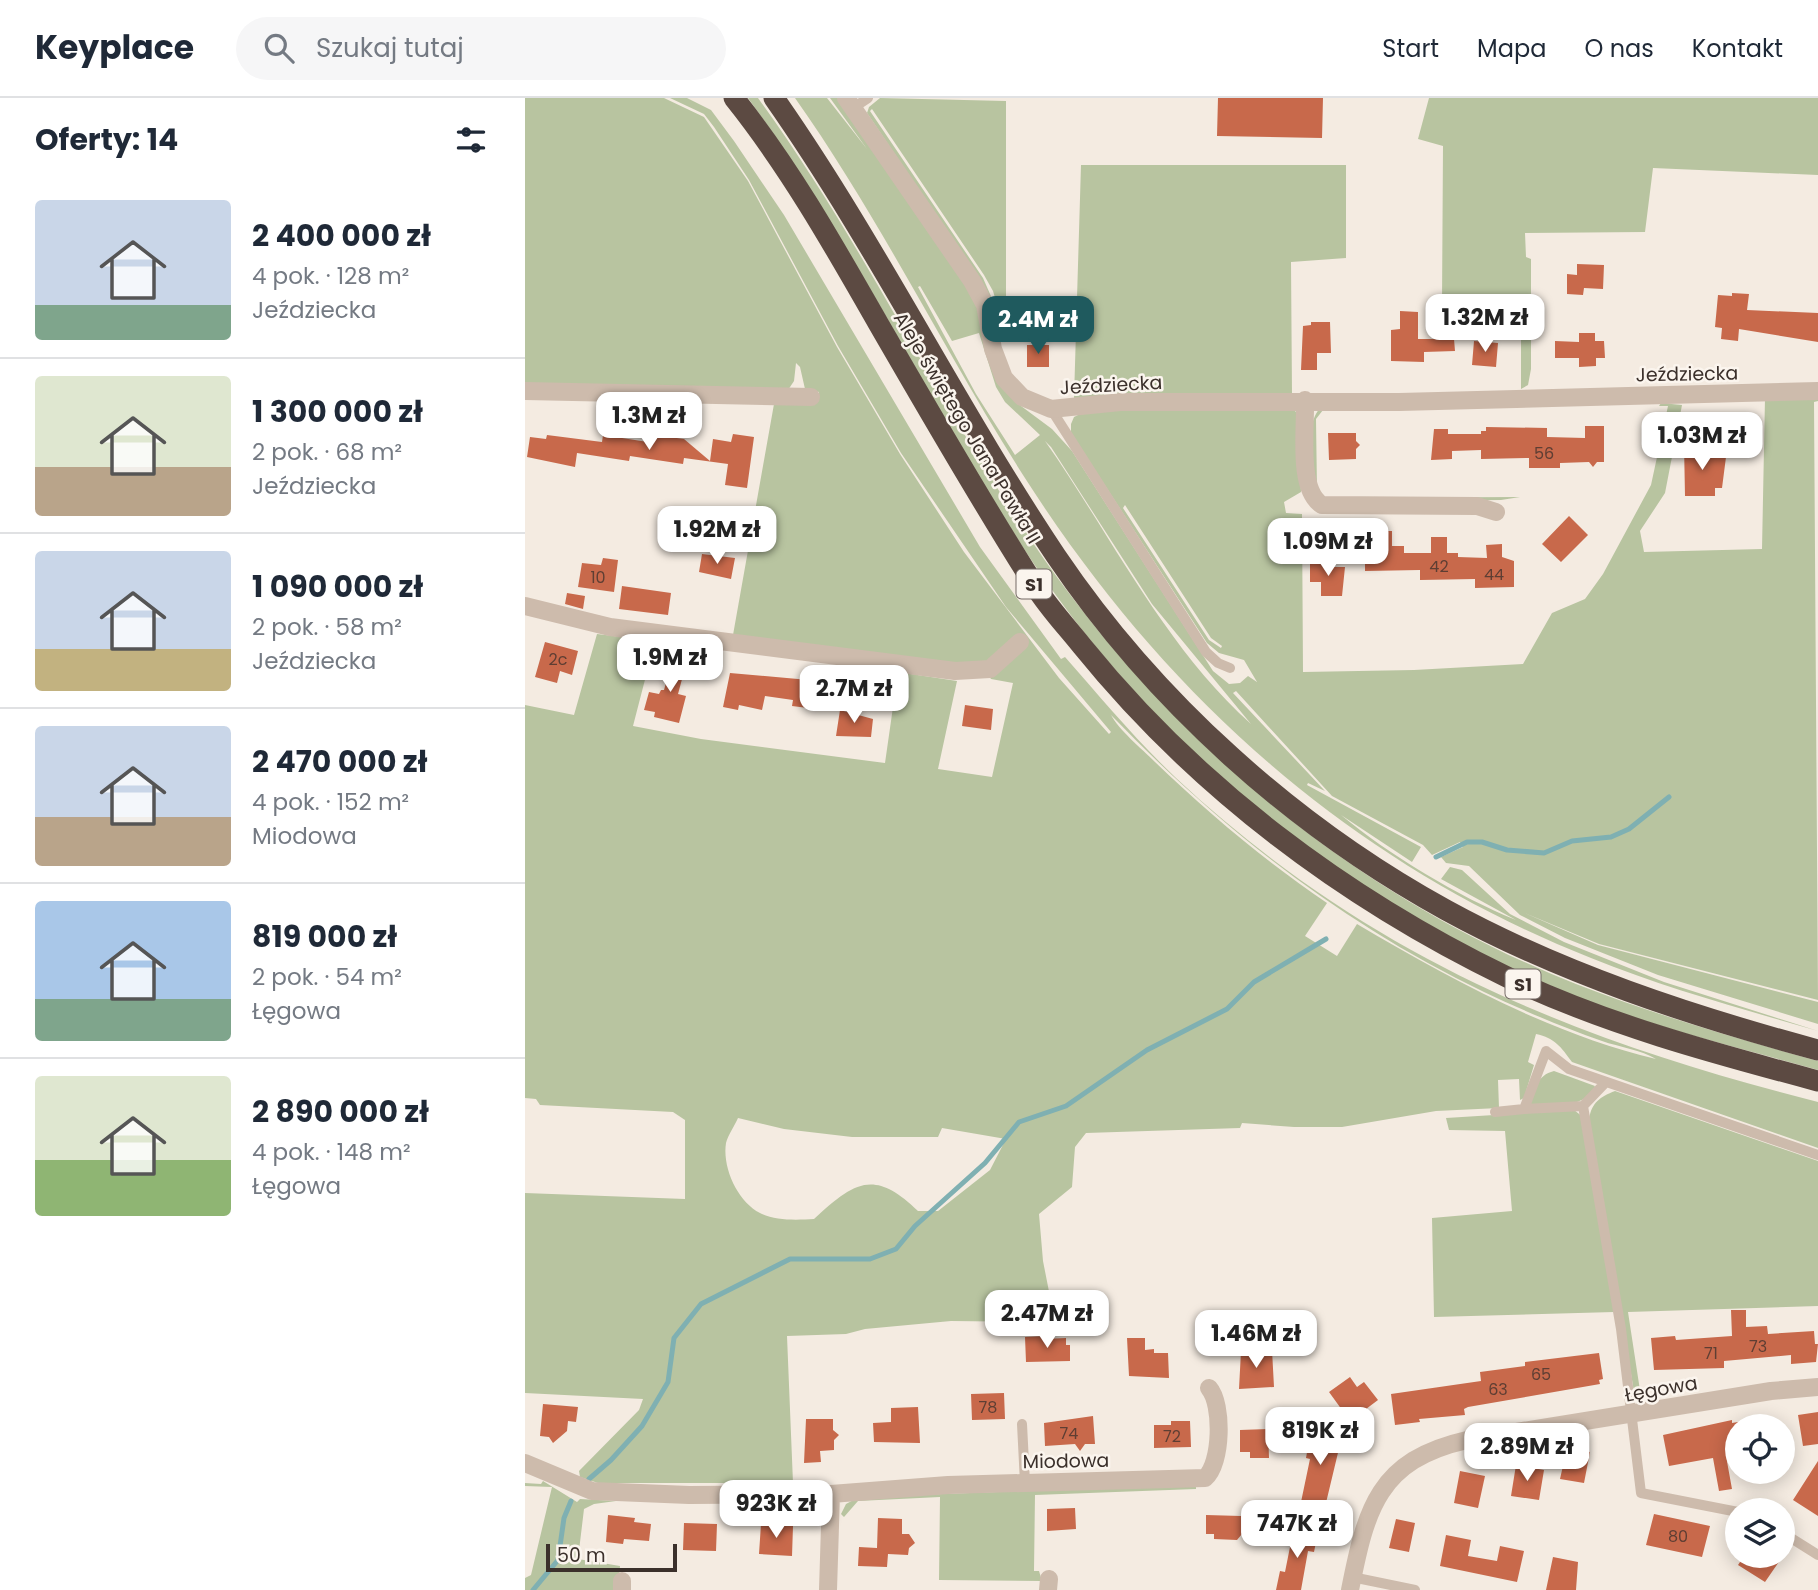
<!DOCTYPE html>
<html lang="pl">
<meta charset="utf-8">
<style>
:root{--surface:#fff;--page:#f6f6f7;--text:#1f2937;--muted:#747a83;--line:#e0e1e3;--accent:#1f5a5e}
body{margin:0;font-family:Poppins,sans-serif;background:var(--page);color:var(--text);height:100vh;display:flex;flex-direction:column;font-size:26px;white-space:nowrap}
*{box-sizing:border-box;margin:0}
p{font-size:23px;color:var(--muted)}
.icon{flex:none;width:38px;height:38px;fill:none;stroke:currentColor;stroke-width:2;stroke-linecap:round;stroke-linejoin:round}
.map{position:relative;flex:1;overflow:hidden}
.details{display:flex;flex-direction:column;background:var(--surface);width:525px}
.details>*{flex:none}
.tools{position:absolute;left:1200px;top:1316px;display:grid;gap:14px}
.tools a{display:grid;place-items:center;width:70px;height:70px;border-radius:50%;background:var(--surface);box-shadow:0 4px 18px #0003;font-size:35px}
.scale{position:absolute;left:21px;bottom:18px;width:131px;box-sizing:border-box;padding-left:7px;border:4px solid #3b302b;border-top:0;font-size:19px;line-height:24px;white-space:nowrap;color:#3b302b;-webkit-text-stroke:5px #fbf5ee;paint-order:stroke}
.price{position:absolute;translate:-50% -60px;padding:0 16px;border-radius:14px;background:#fff;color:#222;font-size:23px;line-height:46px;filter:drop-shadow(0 2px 4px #0008)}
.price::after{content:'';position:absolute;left:50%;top:42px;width:21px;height:16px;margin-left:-10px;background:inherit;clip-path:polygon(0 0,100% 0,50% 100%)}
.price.on{background:var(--accent);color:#fff}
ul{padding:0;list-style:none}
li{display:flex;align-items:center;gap:21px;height:175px;padding:0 35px}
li+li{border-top:2px solid var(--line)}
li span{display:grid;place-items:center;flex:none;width:196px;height:140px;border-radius:7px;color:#555}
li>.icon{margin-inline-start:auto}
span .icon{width:84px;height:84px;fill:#fffc;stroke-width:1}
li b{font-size:30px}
h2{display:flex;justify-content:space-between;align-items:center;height:84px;padding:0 35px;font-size:30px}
header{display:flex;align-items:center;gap:42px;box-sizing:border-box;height:98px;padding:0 35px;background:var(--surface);border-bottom:2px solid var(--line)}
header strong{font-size:33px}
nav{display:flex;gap:38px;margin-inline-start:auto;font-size:24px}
.search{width:490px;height:63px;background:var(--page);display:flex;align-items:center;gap:18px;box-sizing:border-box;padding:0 24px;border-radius:38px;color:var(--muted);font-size:26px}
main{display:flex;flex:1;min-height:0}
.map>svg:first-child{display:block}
.green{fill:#b8c4a0;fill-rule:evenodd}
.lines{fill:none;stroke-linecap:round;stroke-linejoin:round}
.stream{stroke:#7fb0b2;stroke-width:5}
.building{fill:#c8694b}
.lane{stroke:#cdbbac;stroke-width:10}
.street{stroke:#cdbbac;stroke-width:18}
.highway{stroke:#5c4a42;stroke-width:21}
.labels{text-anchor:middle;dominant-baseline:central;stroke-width:5;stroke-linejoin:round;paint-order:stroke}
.number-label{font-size:16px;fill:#5e3e33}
.shield{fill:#fbf5ee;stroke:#756b66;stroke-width:2}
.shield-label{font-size:18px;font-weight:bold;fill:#3b302b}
.street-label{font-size:19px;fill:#3b302b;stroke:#fbf5ee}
</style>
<header>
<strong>Keyplace</strong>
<div class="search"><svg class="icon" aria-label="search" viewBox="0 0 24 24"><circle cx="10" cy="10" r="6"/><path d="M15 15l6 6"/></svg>Szukaj tutaj</div>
<nav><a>Start</a><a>Mapa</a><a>O nas</a><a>Kontakt</a></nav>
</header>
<main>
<section class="details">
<h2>Oferty: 14<svg class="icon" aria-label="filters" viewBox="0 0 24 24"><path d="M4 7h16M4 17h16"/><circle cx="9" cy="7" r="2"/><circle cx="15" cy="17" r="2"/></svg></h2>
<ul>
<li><span style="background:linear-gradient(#c9d6e8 75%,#7fa58c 0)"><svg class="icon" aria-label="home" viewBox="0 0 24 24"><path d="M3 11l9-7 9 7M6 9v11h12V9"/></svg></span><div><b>2 400 000 zł</b><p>4 pok. · 128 m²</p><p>Jeździecka</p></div></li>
<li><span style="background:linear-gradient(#dfe7d0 65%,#b9a48a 0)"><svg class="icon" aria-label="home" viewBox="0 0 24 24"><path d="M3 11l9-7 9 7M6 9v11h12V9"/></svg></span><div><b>1 300 000 zł</b><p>2 pok. · 68 m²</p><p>Jeździecka</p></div></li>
<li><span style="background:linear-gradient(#c9d6e8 70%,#c2b280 0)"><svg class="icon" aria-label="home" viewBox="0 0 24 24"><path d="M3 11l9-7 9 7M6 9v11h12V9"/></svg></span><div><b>1 090 000 zł</b><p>2 pok. · 58 m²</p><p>Jeździecka</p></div></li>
<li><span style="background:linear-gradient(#c9d6e8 65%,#b9a48a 0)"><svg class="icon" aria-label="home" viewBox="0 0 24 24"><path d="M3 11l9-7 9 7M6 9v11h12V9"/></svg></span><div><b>2 470 000 zł</b><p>4 pok. · 152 m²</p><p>Miodowa</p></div></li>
<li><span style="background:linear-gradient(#a9c7e8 70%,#7fa58c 0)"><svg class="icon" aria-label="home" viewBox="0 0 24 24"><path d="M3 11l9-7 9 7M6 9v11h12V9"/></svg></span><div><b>819 000 zł</b><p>2 pok. · 54 m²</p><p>Łęgowa</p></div></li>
<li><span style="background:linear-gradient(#dfe7d0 60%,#8fb573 0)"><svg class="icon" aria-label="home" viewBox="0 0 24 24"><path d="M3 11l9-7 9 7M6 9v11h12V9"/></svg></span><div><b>2 890 000 zł</b><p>4 pok. · 148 m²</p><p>Łęgowa</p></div></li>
</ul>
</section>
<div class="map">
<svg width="1293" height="1492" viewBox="0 0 1293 1492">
<rect width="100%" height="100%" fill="#f4ebe1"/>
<path class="green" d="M0,0H139L179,19L223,83L312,249L375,356L439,454L534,580L584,636L586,634L481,509L376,355L313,248L224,82L189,29L179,16L145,0H162L186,12L209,43L259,117L455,449L536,561L540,559C576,600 611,642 651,680C842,858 1044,941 1293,1004V1050L1047,964C1036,949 1030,940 1011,936L1003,964L1009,967L999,1000L995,1002L994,981L973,982L974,1010L911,1013L817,1029H769L717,1025L715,1030L561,1035L550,1049L547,1089L514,1116L518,1163L530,1224L426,1223L340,1231L321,1236L262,1238L268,1385H73L55,1379L54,1373L114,1312L118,1301L0,1295V1095L160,1101V1022L148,1014L15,1007L11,1001L0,1000V607L49,617L72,536L130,543L108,628L176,641L360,665L373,574L432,583L413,671L467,679L488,585L466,581L457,568L208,537L249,306L294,303V294L280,291L275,269L271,265L269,283L261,295L0,288ZM586,617C695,730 817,826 959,894C997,912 1037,929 1077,943C1094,949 1117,952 1131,961C1026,936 925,881 832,826L812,858L780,838L802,805C740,763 683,715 630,664C616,650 594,632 586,617ZM213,1020L259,1031L327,1039H413L417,1030L481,1041L465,1072L413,1113H393C349,1070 329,1084 289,1121C272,1122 250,1123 235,1115C213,1104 197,1070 201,1045C203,1037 210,1027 213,1020Z
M223,0H233C336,141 410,300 508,445C642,642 829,798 1051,886C1130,917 1211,940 1293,963V972C1208,948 1122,928 1040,894C822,803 629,650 499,451C403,303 327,143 223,0Z
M270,0H302L342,51L305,0H314L446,195L492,305L527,331L547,353L688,573L704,586L715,585L723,578L732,584L719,562L694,555L682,545L546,335V326L549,319L565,311L770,313L774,317L776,394L759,404L761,415L777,416L778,574L889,572L998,566L1027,515L1060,501L1078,476L1126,387L1143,308H1134L1136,305L1157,307L1140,395L1115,433L1119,454L1237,451L1240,300L1293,298V303L1289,304L1293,902L1074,846L997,814L1073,847L1293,904V926L1133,877L1040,840L995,817L944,768L921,765L916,759L938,749L935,744L907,757L898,747L807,698L711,593L708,595L800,693L783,685L782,687L896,749L887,764L816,717C863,756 934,799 991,822L916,781L925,769L937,772L985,816L1039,844L1139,884L1293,933C1217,911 1140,890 1066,860C823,764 637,595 498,377C419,253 355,120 270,0ZM395,188L427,243L454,235L471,289L480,304L515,337L490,357L451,296L393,189ZM520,343L526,349L627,506L726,626C639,548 586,437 520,343ZM600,407L686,540L697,548L696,550L684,542L598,410Z
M355,0L481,3V237L468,193L459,177L347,11L345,13L458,180L472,212L477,238L474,239L431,147L342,15L344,9Z
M904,0H1293V77L1128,70L1120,134L1000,135L1001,159L1006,161V271L1003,287L996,291V209L917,205L918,48L893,41Z
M556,67H821V160L766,164L767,297L549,300Z
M797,309H808L810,312H798L791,321L792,392L800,400L995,399L976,402L803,404C798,401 792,399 789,394C781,378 781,318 797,309Z
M1029,973L1070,988C1061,1012 1026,1006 1004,1007C1009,992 1012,977 1029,973Z
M1090,993L1293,1063V1208L1103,1214L1116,1299L1110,1300L1064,1021C1067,1004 1075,999 1090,993Z
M1049,1012L1058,1019L1089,1214L909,1219L907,1120L987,1113L980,1033L924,1032L921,1020Z
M18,1383L52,1404L55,1401L91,1403L69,1406L59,1411L53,1461L95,1468L93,1492H0V1480L6,1477L27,1389L0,1388V1385L16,1386Z
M671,1387V1391L510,1397L509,1473H514L517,1483L414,1482L415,1399L333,1403L319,1419L316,1416L321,1406L334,1399Z"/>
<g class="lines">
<path class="stream" d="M911,759L942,744H957L982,752L1019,755L1047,743L1086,739L1104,731L1144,699
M64,1381L86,1362L117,1328L143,1284L149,1240L176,1206L265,1161H345L371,1151L390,1128L460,1065L494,1024L541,1008L622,952L702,911L729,884L801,841
M8,1492L33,1462L39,1420L46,1403"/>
</g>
<path class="building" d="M693,0H798L797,40L692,38Z
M1052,166L1079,167L1078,191L1059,190L1058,197L1042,196V176L1052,177Z
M1207,195L1224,196L1222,212L1293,215V244L1214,231L1213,243L1196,241L1197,230L1190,229L1193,197L1207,198Z
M875,213L893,214V241H929L930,253L899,254V264L866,263V232L875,231Z
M506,224L507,243L489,244L488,225Z
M786,224H805L806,255H792V272H776L778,228L786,227Z
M1054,235H1070V243H1079L1080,260H1071V268L1054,269V260H1030V243L1054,244Z
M949,243L973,245L971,269L947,267Z
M502,247H524V269H502Z
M1060,328H1079V364H1072L1068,369L1064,364L1035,365V370H1004V360L956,361V352L927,353V361L906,362L909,331H923V336H956V333H961V329L1022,330V339L1060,340Z
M803,335H831V343L835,347L831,351V361L804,362Z
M208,336L229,339L222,390L200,387L203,366L159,360L158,366L105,358L104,363L52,355L50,369L2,359L5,339L21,341L22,337L77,344L78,337L129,345L130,337L159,341L185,363L188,341L206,344Z
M1177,345L1178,360L1201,359L1197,390H1190V398H1160L1159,346Z
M1044,418L1063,437L1036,464L1017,446Z
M851,433H867V448H879V455H906V439H922V455H933V459L962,460L961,447L977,446V459L989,463V489L950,490V481L895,482V472L840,473V449L851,448Z
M177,456L210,460L206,481L174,474Z
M78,460L93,462L89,494L53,489L57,465L76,467Z
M785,463H801V469H820L817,498H796V484H785Z
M97,488L146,495L143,517L94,511Z
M42,495L60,498L58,511L40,506Z
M20,544L53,553L47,577L35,573L32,585L10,579Z
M149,556L163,559L153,596L161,598L154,625L129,619L130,614L119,612L124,594L134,596L136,592H139Z
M205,575L295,583L291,611L267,608L268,602L240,598L237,612L214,607L213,612L198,609Z
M440,607L468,611L466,632L437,628Z
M315,612L348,621L346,639L311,638Z
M1206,1212H1221V1229L1242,1228L1243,1236L1289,1233L1290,1246H1293L1291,1264L1266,1266V1257L1199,1263V1270L1129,1272L1126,1240L1150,1238L1151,1242L1207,1238Z
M520,1238L519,1241L541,1240V1247H545V1263L501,1264L500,1239Z
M602,1240H620V1252L629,1251V1255H643L644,1280L604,1278Z
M747,1252L749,1289L714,1291L716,1253Z
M1074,1255L1078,1281L1074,1282L1075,1286L943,1309L939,1311L940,1317L894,1321L895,1324L870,1327L866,1296L956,1283L955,1274L1000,1268V1264Z
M825,1279L832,1289L839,1284L853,1302L825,1323L804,1294Z
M479,1295L480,1321L447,1322L446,1296Z
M18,1306L53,1309L51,1324L43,1323L42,1333L28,1345L24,1339L15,1338Z
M393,1309L395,1345L349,1344L348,1325L366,1324V1310Z
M1293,1314V1346L1278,1348L1273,1317Z
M568,1318L570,1346H560L555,1353L550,1346L520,1348L519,1325Z
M281,1321H308V1332L314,1337L309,1342V1352L295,1353L296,1364L279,1365Z
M1207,1322V1325L1213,1324V1356L1201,1358L1207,1391L1194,1393L1188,1360L1144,1368L1138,1337Z
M646,1323H665L666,1349L629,1350V1327H646Z
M743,1331L744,1360H725V1354H715V1332Z
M786,1332L817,1338L800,1409L776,1404L785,1361L781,1360Z
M1042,1350L1065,1354L1059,1385L1035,1381Z
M1293,1363V1418L1268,1402Z
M991,1367L1019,1372L1014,1402L986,1398Z
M935,1373L960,1378L953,1410L929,1405Z
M550,1410L551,1431L522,1433V1411Z
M1129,1416L1185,1428L1177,1459L1121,1447Z
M83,1417L110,1420L109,1424L126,1426L124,1443L99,1441L98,1446L81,1444Z
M681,1417L716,1418L717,1436L712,1442L689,1441V1436H681Z
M353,1420L377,1421V1436H384L390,1445L384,1450L383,1457L363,1456L362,1469L333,1468L334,1449L352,1450Z
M871,1421L890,1425L884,1454L864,1450Z
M159,1425L192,1426L191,1453L158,1452Z
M236,1426L268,1428L267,1458L234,1456Z
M769,1429L793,1434L789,1454L783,1453L776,1492H751L755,1473L760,1474Z
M921,1437L946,1442L943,1458L972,1463L975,1448L999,1453L992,1484L915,1468Z
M1219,1458H1258L1240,1484L1213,1467Z
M1028,1459L1053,1464L1051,1492H1021Z"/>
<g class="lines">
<path class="lane" d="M328,10L343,0
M526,311L681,554L693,565L705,570
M1081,984L1058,1008L999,1011L1021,953L1044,971L1293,1057
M1058,1008L1096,1231L1116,1395L1213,1414
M970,1014L999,1011
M497,1326L500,1385
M1258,1435L1293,1457
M827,1479L890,1492"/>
<path class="street" d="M321,0L447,183L460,207L468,251L479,280L497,299L526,311L595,304H874L1293,293
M0,293L286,299
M780,302C781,329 772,392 797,407L952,408L971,414
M0,508L85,529L430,573L465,571L495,544
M0,1365L67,1393L164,1397L306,1396
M97,1492V1483
M303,1492L306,1396L423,1387L680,1380C697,1366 698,1306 684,1290
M523,1492L524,1481
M825,1492C841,1411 853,1362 942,1342L1246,1293L1293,1289"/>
<path class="highway" d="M209,0C265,70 309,148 353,225C404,313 455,402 510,488C523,509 541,528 557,548C671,689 819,800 982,879C1080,926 1188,955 1293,983
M249,0C352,147 431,309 531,458C629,603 768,728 921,812C1036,875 1166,918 1293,952"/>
</g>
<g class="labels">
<g class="number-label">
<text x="1019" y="355">56</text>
<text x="914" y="468">42</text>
<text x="969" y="476">44</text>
<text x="73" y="479">10</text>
<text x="33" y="561">2c</text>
<text x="1233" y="1248">73</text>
<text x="1186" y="1255">71</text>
<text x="1016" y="1276">65</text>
<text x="973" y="1291">63</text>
<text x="463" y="1309">78</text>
<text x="544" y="1335">74</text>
<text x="647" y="1338">72</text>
<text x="1153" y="1438">80</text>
</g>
<g class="shield">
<rect x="491.5" y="471.5" width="35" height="29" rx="5"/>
<rect x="980.5" y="871.5" width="35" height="29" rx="5"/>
</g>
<g class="shield-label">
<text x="509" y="486">S1</text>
<text x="998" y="886">S1</text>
</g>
<g class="street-label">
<text transform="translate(1162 276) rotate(-1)">Jeździecka</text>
<text transform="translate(586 287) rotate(-3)">Jeździecka</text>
<text transform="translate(442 330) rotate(59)">Aleje świętego Jana Pawła II</text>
<text transform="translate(1136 1291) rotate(-10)">Łęgowa</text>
<text transform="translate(541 1363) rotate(-1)">Miodowa</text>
</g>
</g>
</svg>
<div class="tools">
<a><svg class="icon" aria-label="locate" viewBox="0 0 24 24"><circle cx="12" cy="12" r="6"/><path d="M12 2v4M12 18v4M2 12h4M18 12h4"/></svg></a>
<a><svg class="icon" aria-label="layers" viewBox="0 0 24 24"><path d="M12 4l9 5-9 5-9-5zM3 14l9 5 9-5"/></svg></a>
</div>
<div class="scale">50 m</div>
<b class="price" style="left:960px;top:256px">1.32M zł</b>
<b class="price on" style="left:513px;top:258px">2.4M zł</b>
<b class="price" style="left:124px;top:354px">1.3M zł</b>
<b class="price" style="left:1177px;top:374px">1.03M zł</b>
<b class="price" style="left:192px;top:468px">1.92M zł</b>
<b class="price" style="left:803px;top:480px">1.09M zł</b>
<b class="price" style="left:145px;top:596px">1.9M zł</b>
<b class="price" style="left:329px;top:627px">2.7M zł</b>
<b class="price" style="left:522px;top:1252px">2.47M zł</b>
<b class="price" style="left:731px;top:1272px">1.46M zł</b>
<b class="price" style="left:795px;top:1369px">819K zł</b>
<b class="price" style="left:1002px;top:1385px">2.89M zł</b>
<b class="price" style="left:251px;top:1442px">923K zł</b>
<b class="price" style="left:772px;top:1462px">747K zł</b>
</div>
</main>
